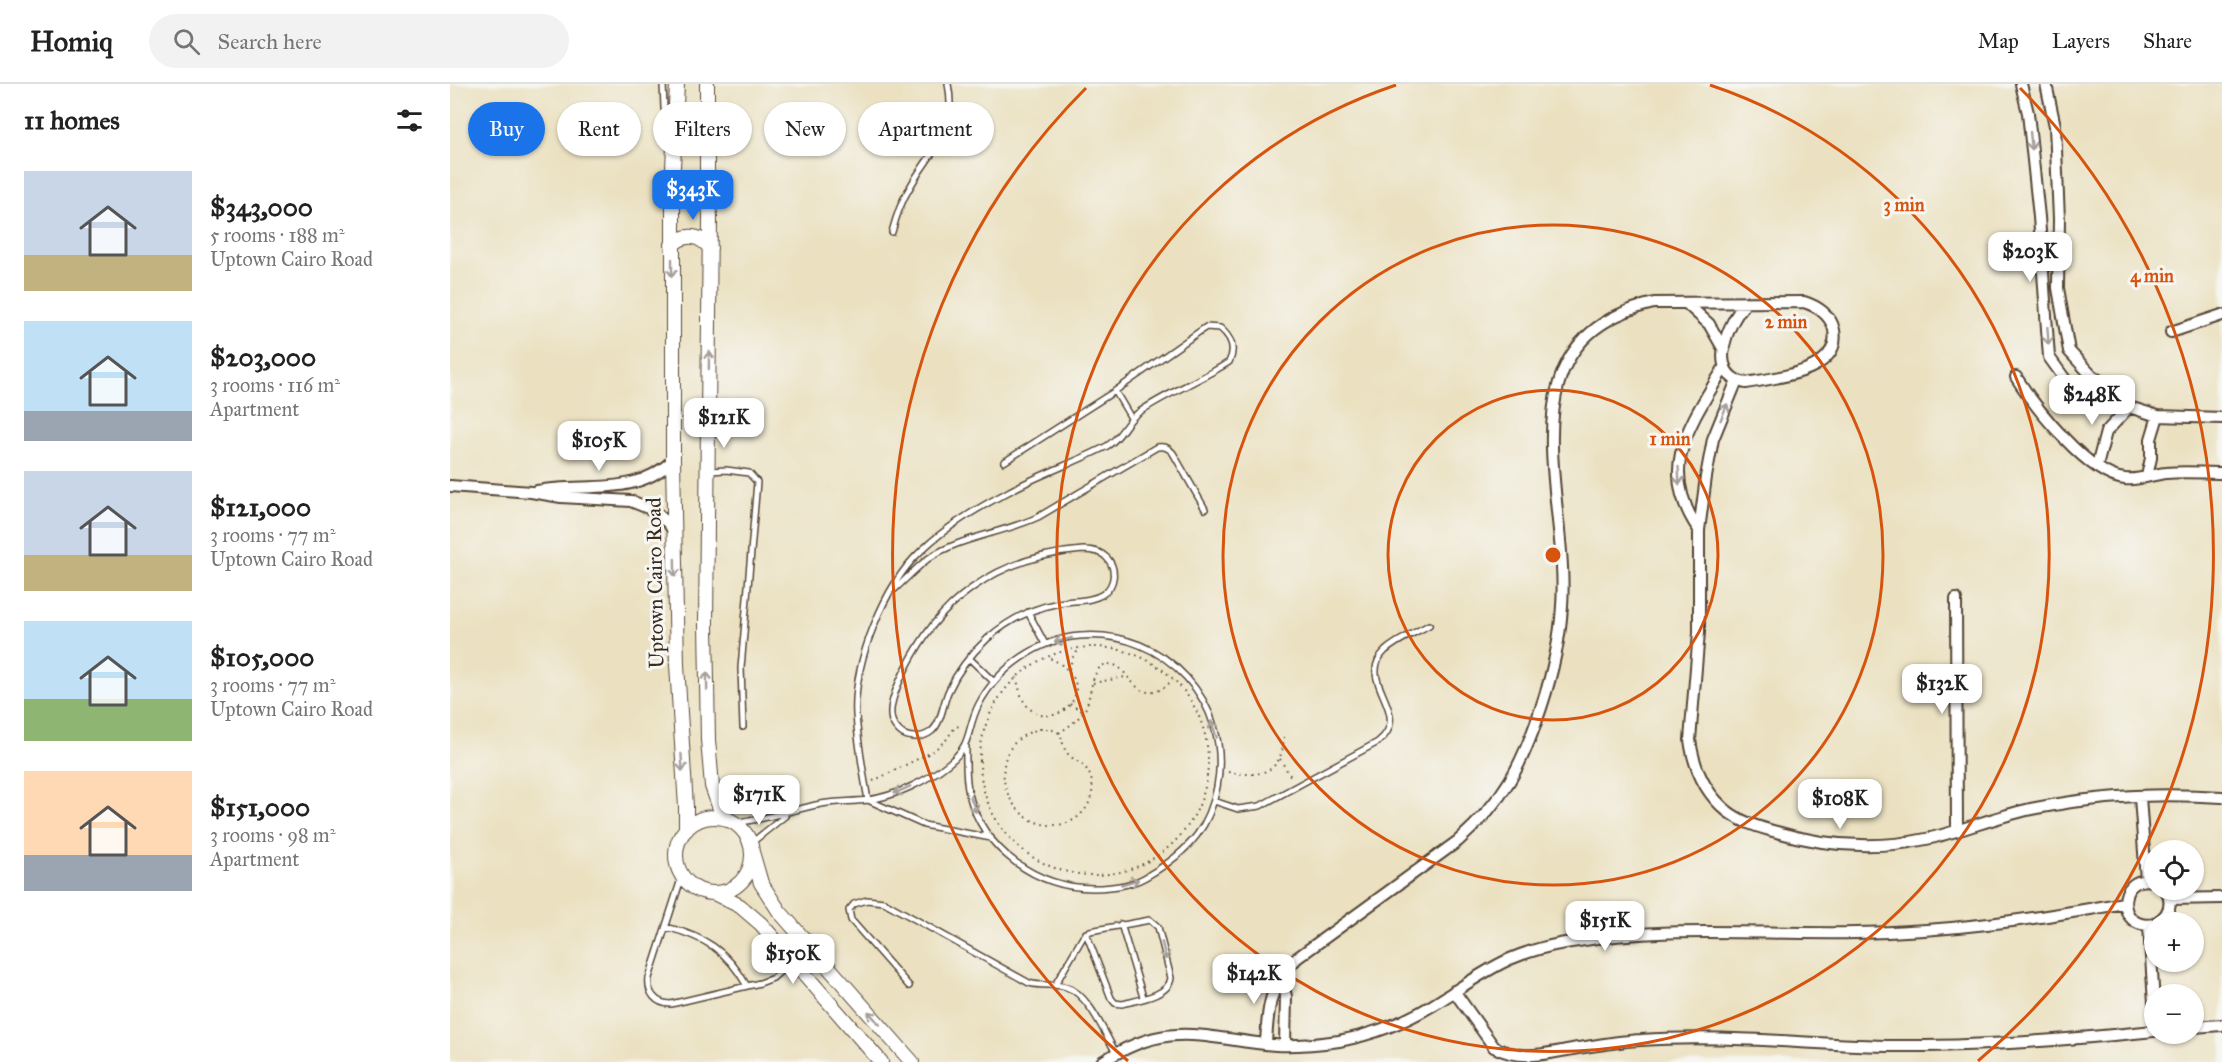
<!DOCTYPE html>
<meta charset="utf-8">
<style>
:root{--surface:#fff;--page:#f2f2f2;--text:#222;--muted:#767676;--line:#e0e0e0;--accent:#1a73e8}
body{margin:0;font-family:"IM FELL Great Primer",serif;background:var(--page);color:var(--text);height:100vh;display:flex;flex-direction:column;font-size:22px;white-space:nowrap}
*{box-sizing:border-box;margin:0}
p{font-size:20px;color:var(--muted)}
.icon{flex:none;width:33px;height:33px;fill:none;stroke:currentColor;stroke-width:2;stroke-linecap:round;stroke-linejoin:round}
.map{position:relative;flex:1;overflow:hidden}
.details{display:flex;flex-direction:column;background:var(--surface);width:450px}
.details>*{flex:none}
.hud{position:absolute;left:18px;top:18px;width:570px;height:54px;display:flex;gap:12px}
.buttons{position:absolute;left:1694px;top:756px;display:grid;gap:12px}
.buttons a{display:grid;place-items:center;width:60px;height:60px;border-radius:50%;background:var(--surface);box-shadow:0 2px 4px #0004;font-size:30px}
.price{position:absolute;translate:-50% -51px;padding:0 14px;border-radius:12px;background:#fff;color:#222;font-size:20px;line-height:39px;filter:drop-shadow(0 2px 3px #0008)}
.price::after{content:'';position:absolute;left:50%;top:36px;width:18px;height:14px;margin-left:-9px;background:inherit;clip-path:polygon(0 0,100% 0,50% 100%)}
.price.selected{background:var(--accent);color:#fff}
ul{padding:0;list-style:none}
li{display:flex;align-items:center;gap:18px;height:150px;padding:0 24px}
li span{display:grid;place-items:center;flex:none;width:168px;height:120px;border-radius:0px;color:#555}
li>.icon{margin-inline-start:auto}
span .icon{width:72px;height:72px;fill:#fffc;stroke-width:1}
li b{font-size:26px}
h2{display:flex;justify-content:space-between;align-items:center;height:72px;padding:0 24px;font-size:26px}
.chip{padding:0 21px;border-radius:27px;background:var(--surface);box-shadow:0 2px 4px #0004;font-size:21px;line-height:54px}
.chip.selected{background:var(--accent);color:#fff}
header{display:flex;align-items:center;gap:36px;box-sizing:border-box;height:84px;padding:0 30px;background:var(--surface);border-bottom:2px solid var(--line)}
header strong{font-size:28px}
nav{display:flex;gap:33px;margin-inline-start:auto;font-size:21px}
.search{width:420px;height:54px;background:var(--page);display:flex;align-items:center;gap:15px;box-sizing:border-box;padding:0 21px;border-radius:33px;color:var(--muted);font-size:22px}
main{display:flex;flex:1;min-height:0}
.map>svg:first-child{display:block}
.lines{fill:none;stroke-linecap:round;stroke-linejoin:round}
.service-casing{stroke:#554536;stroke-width:8}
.minor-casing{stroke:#554536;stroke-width:14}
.tertiary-casing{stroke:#554536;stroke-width:16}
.path{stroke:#554536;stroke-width:2;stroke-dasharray:1.5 4.5;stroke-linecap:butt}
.service{stroke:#fff;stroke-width:5}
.minor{stroke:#fff;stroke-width:10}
.tertiary{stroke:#fff;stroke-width:14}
.oneway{stroke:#a79f9a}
.ring{fill:none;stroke:#d7540e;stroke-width:3}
.labels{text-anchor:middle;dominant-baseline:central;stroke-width:6;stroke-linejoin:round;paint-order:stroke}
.street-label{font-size:21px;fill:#3b2a1e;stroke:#f6f6f2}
.centre{fill:#d7540e;stroke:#f6f6f2;stroke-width:3}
.ring-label{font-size:18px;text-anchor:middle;font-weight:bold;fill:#d7540e;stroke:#f6f6f2;stroke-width:6;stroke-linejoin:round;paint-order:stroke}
</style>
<header>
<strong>Homiq</strong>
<div class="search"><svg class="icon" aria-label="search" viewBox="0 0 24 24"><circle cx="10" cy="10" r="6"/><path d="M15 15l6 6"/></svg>Search here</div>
<nav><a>Map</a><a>Layers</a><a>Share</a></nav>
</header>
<main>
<section class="details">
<h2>11 homes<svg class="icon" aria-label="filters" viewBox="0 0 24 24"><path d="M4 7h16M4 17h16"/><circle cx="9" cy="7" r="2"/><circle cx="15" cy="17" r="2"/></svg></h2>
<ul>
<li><span style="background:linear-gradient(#c9d6e8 70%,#c2b280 0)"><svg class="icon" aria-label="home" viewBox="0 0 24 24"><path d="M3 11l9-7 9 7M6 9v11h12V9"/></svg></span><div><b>$343,000</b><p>5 rooms · 188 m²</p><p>Uptown Cairo Road</p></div></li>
<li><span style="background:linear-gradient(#bfe0f5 75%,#9aa5b1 0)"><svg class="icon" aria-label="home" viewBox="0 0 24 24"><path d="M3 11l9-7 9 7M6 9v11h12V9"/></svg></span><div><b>$203,000</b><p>3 rooms · 116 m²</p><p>Apartment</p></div></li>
<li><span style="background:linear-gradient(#c9d6e8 70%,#c2b280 0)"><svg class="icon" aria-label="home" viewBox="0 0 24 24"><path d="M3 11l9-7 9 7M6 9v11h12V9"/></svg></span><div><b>$121,000</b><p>3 rooms · 77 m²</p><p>Uptown Cairo Road</p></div></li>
<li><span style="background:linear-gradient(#bfe0f5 65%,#8fb573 0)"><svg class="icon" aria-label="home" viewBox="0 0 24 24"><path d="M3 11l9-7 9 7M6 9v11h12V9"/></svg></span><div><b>$105,000</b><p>3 rooms · 77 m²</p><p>Uptown Cairo Road</p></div></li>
<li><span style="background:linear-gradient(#ffd9b3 70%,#9aa5b1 0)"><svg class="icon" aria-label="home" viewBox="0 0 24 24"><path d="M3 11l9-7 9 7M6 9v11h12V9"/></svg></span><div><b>$151,000</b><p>3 rooms · 98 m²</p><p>Apartment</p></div></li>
</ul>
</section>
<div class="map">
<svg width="1772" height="978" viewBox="0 0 1772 978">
<rect width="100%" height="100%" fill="#f6f6f2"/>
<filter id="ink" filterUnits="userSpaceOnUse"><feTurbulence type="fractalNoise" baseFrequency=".0167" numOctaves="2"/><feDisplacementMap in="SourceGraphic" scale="12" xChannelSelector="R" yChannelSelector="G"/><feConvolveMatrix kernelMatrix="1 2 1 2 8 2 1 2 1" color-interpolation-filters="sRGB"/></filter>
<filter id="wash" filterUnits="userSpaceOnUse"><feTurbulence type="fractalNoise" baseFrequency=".008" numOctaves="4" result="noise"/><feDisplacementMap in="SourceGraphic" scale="24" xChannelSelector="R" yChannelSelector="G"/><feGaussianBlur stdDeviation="1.35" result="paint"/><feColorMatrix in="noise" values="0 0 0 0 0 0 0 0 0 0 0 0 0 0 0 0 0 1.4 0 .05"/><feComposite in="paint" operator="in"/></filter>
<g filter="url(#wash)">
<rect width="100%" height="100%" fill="#ebe1c1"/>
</g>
<g filter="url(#ink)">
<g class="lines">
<g class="service-casing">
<path id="service" d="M213,0L214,24L221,48
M442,148C446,133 451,118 459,105C480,66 508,50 498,0
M665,307L681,334
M260,387L276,386L299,389L307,398L291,584L293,643
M633,466C642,466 651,467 657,474C667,485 665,502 653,510C641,518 623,516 609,519C583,524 557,537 537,555C521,570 508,586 499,606C493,618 492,638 482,647C477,651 471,653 465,653C459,653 453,651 449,647C444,642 441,637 441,631C439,608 469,559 483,541C494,527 508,514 522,504C555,480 593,469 633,466Z
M445,505C456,495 467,483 479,474C510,453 554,449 588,433L707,363C714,362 718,363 723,369L755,425
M578,528L595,560
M519,574L544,598
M418,716C413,688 408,659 406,631C403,579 434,501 472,466C497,442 528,424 558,408C590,390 625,379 657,362C671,354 675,338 688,329C716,309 750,297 779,278C786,265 781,253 770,244L756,243L665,307L554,378
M418,716L474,741L541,754
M764,717L788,725L810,722L928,658C965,629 904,597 935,567C947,556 965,549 979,541
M284,739C315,736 341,726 371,720C387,717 402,718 418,716C446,712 477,697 499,679C523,660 516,645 529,620C548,584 589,555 630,552C715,545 783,619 767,703C764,719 757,738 747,751C734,768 718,780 699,791C684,801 661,804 643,804C587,804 533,766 519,710C515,694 516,679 516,663
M300,760L335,732
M232,792L199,894C197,909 206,920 221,920L310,899L323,894L342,877
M671,840L693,913
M216,843C255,853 277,866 297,902
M605,901L633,853L640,847L700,836L708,843L721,894C719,912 687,916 672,920L665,919L661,914L636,849
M459,902L401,836L399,826L404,820L417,816L434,818L579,899C591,903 604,899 616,903C638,909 655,950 666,969"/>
</g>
<g class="minor-casing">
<path id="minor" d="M1571,0L1578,29L1589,133L1599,273L1622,305L1650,323H1679L1708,332L1772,334
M1596,0L1605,42L1609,135L1608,204L1619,267L1642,292L1665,306L1679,323
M1236,219L1259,240L1274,266
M1721,248L1772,231
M1566,293C1585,323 1639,392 1675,395C1689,397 1703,390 1716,389C1735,387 1753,389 1772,389
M1287,296L1263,355L1256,393L1249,446V548L1240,656C1244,684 1255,709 1277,727C1291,738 1306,742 1323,747C1373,762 1425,766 1476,755C1513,747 1549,731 1586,724C1646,712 1711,709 1772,713
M1647,382L1656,348L1679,323
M1697,392L1701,374V355L1708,332
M0,402L81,408L111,413L181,417L203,426L219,440L225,450
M87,407C136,398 184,414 223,376
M1249,446C1205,383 1242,338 1275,282
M1506,515L1507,746
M1690,713L1696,796
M1704,797C1665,789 1666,848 1704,840
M1720,815L1772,814
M1707,838C1720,830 1723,819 1716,806
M1699,841L1704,919
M831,894L836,912L835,961
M1004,907L1044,963C1073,978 1097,969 1128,964C1149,961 1170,957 1191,956C1276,950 1361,961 1445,962C1532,963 1618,956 1704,947
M1743,943L1772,941
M816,959C818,922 819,902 847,874L1008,757C1054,716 1072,682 1091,624C1102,591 1110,557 1112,522C1120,412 1047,255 1204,219L1354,218C1367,222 1381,231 1384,246C1392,289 1323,294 1296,299C1255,292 1278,237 1296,219
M652,978C720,934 754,955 826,961C847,962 868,960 889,957C921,951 955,938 983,921C1008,906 1033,887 1060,875C1079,867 1101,861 1121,858C1215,841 1312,851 1406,849C1497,848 1586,835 1674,819"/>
</g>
<g class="tertiary-casing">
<path id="tertiary" d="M227,0L223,84V376L227,581L236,723V746
M257,0V84L260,133L256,540L258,656L262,702L269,722L277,736
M222,161C235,149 249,150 260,164
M226 771a38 38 0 1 1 76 0a38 38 0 1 1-76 0Z
M302,768L311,799L329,827L462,978
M266,810L290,822L311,840L431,978"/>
</g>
<path class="path" d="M530 677a114 114 0 1 1 228 0a114 114 0 1 1-228 0Z
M619,585L623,573L630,564
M566,593C569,602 570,612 575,619C601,657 662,600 597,573
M643,599L675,593
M620,620L634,628
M590,645C621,644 606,660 620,672C625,677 633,678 637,686C651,707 636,735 613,740C554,752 526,660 590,645Z
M609,649C618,643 627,637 634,627C643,614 639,574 664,581C675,584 680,602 696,608L711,606L723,596
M830,675L841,693
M778,688C812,694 834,689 834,649
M423,697L482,668L496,656L505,643L510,642"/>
<use href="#service" class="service"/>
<use href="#minor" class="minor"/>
<use href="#tertiary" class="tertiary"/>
</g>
<defs><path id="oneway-shaft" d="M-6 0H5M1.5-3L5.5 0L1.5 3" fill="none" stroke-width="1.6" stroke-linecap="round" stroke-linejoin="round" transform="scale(1.5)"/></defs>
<g class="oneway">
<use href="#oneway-shaft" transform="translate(1581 57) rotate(84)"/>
<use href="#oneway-shaft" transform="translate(222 184) rotate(90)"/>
<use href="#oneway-shaft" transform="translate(1598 252) rotate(86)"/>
<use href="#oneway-shaft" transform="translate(259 276) rotate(-89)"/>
<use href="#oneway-shaft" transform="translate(1274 328) rotate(-67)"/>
<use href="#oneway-shaft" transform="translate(1229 392) rotate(87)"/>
<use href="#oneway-shaft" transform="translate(225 484) rotate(89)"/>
<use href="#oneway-shaft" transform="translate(613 556) rotate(166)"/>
<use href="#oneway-shaft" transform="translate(257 597) rotate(-91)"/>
<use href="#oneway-shaft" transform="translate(764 645) rotate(-108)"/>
<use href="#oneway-shaft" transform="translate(232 679) rotate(86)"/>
<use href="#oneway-shaft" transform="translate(452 706) rotate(156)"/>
<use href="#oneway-shaft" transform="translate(523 720) rotate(70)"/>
<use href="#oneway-shaft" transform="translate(680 798) rotate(-16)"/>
<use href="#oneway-shaft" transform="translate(714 867) rotate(76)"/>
<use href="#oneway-shaft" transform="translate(424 934) rotate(-132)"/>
</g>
</g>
<g class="ring">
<circle cx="1103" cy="471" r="165"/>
<circle cx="1103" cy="471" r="330"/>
<path d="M1260 1A496 496 0 1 1 946 1"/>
<path d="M678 977A661 661 0 0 1 636 4M1570 4A661 661 0 0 1 1528 977"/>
</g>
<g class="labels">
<g class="street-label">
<text transform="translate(205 499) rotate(-91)">Uptown Cairo Road</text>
</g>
</g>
<circle cx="1103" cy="471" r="9" class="centre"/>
<g class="ring-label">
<text x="1454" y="127">3 min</text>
<text x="1702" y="198">4 min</text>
<text x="1336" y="244">2 min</text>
<text x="1220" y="361">1 min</text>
</g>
</svg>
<div class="buttons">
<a><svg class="icon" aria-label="locate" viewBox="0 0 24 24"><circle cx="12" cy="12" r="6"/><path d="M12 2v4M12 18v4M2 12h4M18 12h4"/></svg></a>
<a>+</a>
<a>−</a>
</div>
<b class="price selected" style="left:243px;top:137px">$343K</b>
<b class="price" style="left:1580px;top:199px">$203K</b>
<b class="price" style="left:1642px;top:342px">$248K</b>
<b class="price" style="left:274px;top:365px">$121K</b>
<b class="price" style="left:149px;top:388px">$105K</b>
<b class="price" style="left:1492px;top:631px">$132K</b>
<b class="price" style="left:309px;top:742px">$171K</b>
<b class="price" style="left:1390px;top:746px">$108K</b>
<b class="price" style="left:1155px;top:868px">$151K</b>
<b class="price" style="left:343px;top:901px">$150K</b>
<b class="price" style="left:804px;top:921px">$142K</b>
<div class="hud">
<a class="chip selected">Buy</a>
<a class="chip">Rent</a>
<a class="chip">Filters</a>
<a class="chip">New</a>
<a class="chip">Apartment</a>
</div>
</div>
</main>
